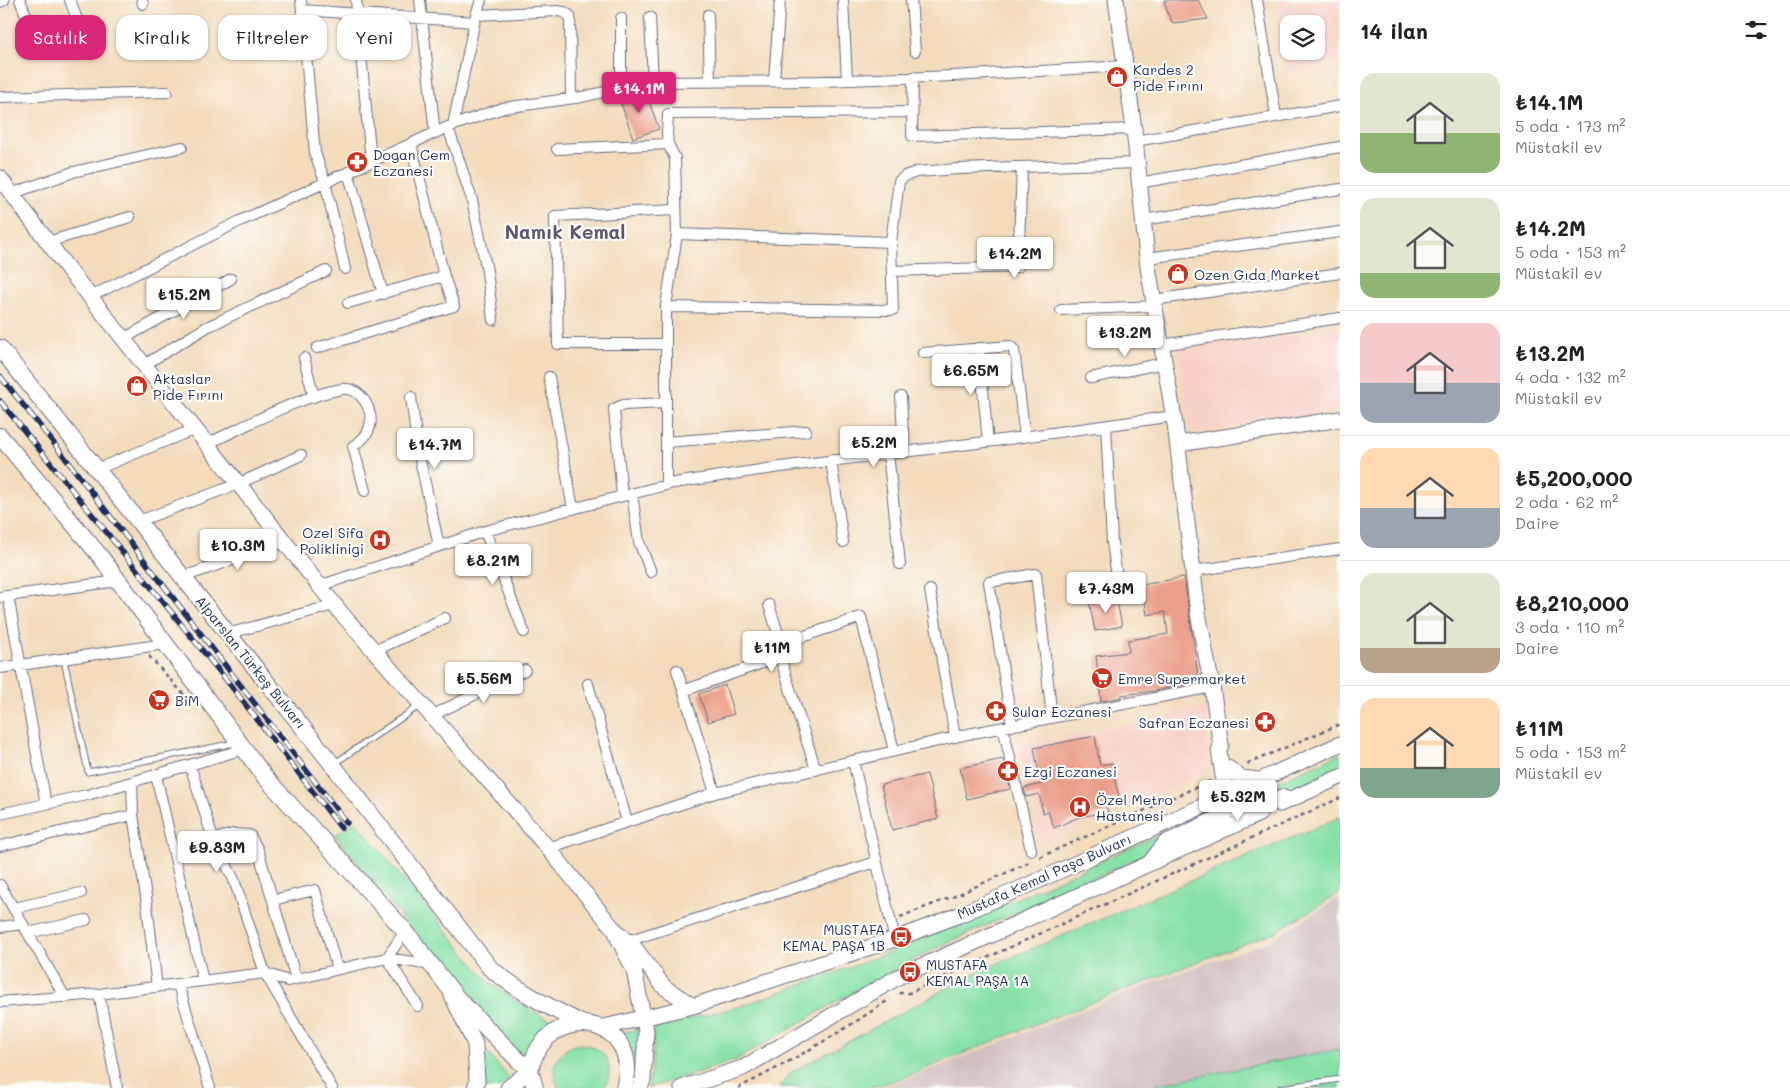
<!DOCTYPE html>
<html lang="tr">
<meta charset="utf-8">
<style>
:root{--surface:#fff;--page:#f2f2f2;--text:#222;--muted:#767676;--line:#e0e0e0;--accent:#db2777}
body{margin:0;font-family:Mali,sans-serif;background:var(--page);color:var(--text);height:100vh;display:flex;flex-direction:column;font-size:19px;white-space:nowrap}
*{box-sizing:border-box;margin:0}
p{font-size:16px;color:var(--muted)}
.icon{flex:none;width:28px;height:28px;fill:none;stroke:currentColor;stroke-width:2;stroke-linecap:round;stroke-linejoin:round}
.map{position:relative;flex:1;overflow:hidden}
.details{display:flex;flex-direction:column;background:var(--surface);width:450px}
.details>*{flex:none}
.hud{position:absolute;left:15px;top:15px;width:475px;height:45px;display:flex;gap:10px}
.tools{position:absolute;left:1280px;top:15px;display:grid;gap:10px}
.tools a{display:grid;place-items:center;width:45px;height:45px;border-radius:10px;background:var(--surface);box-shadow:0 1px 4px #0004;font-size:25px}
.price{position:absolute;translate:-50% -42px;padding:0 11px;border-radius:5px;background:#fff;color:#222;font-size:16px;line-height:32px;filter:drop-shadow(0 1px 2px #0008)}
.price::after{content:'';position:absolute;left:50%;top:30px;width:15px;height:11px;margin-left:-8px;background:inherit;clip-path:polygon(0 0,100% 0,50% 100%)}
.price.current{background:var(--accent);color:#fff}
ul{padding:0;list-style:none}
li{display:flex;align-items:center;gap:15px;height:125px;padding:0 20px}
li+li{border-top:1px solid var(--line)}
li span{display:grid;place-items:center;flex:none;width:140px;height:100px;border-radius:15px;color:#555}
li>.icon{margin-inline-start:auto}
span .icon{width:60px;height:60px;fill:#fffc;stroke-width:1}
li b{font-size:21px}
h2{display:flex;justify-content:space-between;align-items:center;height:60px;padding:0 20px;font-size:21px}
.pill{padding:0 18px;border-radius:15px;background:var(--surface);box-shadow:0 1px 4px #0004;font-size:18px;line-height:45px}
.pill.current{background:var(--accent);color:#fff}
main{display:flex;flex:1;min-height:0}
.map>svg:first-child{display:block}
.built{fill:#f7d1c7;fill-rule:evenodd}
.industrial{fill:#d2bfc0}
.green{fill:#87e1a7;stroke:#518882}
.building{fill:#eb9f8a}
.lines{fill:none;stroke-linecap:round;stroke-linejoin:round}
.lane-casing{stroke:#676b7f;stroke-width:7}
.street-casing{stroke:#676b7f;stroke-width:12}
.secondary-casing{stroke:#676b7f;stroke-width:17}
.primary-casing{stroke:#676b7f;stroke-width:18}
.path{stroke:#676b7f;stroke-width:2.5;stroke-dasharray:4 4;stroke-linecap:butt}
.lane{stroke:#fff;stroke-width:5}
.street{stroke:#fff;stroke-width:10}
.secondary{stroke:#fff;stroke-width:15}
.primary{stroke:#fff;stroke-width:16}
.rail-casing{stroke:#1b2f5e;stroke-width:5.5}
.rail{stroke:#fdfcf7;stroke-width:4;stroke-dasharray:11;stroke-linecap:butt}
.labels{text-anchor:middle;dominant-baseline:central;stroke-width:4.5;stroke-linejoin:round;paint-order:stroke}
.poi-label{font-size:14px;fill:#1b2f5e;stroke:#fdfcf7;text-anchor:start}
.street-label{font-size:14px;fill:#1b2f5e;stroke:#fdfcf7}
.district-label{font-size:19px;font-weight:bold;fill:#64566d;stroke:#fdfcf7}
</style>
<main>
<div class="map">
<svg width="1340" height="1088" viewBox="0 0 1340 1088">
<rect width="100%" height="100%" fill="#fdfcf7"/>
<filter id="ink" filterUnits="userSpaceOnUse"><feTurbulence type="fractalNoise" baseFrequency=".02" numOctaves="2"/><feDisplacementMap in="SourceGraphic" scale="10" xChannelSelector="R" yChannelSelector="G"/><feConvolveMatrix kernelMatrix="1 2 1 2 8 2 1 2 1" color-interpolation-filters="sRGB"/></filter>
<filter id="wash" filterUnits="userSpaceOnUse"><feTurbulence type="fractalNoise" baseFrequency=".0096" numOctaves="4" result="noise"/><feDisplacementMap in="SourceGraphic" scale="20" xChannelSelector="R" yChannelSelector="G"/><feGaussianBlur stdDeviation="1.12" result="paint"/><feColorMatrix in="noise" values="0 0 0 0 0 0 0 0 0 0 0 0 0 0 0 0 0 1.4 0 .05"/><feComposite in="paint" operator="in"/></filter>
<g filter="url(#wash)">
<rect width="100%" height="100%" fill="#f3dbbc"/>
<path class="built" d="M1276,0H1340V60L1286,72ZM1289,24H1316V51H1289Z
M1340,327V411L1191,433L1178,349Z
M1208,707L1207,772L1043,843L1019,747Z"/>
<path class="industrial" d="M1340,897V1051L1141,1088H879L901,1081L1181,972L1268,942Z"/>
<path class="green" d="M1340,754V767L1248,808L1242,797Z
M1216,809L1219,814L1168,838L1145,855L938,947L871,982L734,1061L648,1088L653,1058V1028L741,1006L862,963L933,935L1005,904Z
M1340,817V893L1275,932L1036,1024L900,1079L868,1088L780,1087L790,1073L975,973Z
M355,821L487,980C508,997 530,1010 554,1022L521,1057C456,985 396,911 335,835Z
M640,1029L639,1071L631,1047L619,1033Z
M479,1043L509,1078L499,1088H481Z
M580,1044C605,1046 617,1066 604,1088H559C547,1068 558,1048 580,1044Z
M1340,1049V1088H1139Z"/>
<g id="blocks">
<path class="building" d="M1164,0H1198L1208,19L1173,23L1168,14Z
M645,90L659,129L633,138L619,98Z
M1184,577L1199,682L1154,691L1121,695L1122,697L1101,701L1096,656L1129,652L1128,640L1168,634L1165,612L1147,615L1142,585Z
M1116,596L1122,626L1095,631L1089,601Z
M725,685L734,714L708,722L699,694Z
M1095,736L1100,765L1112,763L1119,798L1105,801L1108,812L1079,817L1054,828L1048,812L1043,813L1039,794L1026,797L1024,788L1041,784L1034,748Z
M1003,759L1010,789L967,799L960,768Z
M927,774L938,819L892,830L881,785Z"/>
</g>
</g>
<g filter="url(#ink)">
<use href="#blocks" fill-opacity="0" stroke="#676b7f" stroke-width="1"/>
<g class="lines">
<g class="lane-casing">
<path id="lane" d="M64,660L88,772L235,743
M335,763L419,706
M1281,1088L1340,1079"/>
</g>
<g class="street-casing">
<path id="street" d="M20,0L37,43
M70,0L79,25
M142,0L143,4
M301,0L315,153L325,182L345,269
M356,0L371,161
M420,0L435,133
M843,0L847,80
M911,0L915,51
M1257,0L1276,116
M0,2L4,0
M302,10L474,22
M476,15L557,11L564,12L570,16L571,98
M708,15L710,82
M650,17L653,82
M913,77L912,136L1134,129
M774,81L780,0
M621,88V18
M0,97L167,92
M453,125L476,15L481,0
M448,127L472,200L487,271L493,320
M1135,141L1340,106
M557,149L668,144
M348,172L383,294
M1139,183L1340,147
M11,194L73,172L182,147
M1143,220L1340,189
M677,234L891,242
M48,242L130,217
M1147,258L1340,232
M892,271L1018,267L1022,167
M90,297L240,221L448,127L503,108L582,97L646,82L823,81L953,76L1125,66
M1154,300L1340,273
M348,303L444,276
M666,307L893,310L891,242L899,181L905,176L916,172L959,169L1137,163
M1061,310L1155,306
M123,339L231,279
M666,344H558L555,216L675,210
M1161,345L1340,318
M317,348L454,306L444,276L411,144
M979,348L988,442
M923,353L1010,346L1014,350L1025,437
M304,358L314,397
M144,365L207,327L326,271
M549,377L573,509
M1091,378L1164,363
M411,397L418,451L439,546
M901,397L904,452
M1106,426L1112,542L1116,570
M666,442L806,431
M207,444C248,425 297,397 342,389C360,386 374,410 370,426C368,435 360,442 353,446L365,491
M888,453L900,564
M831,460L843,542
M97,469L195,429
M666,485V307L677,234L675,158L668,144L667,133L668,114L912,112
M632,494L639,542L651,572
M622,496L614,409L623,405L666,403
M139,521L238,484L301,455
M485,531L524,632
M1193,571L1340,549
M183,577L284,542
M319,586L485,531L674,483L780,467L994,441L1174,416
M930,590L955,737
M8,596L46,804
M0,597L118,581
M227,634L334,605
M781,644L861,617L894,751
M374,651L445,618
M780,657L816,770
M0,668L165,644
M677,670L715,793
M588,684L627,822
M683,691L785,655L769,605
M431,716L525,670
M1012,726L989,582L1036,574L1052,718
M1003,727L1031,850
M853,761L895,940
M190,765L213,839L234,880L265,973L288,981L387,958L405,931
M156,775L203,981
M132,782L133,815L146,897L157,987
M0,814L87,795L244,749
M213,839L233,834L250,835L258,850L296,979
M0,846L133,815
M548,848L715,793L968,734L1212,687
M0,885L65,997
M273,900L315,890L337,969
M14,908L81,893
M0,927L23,924
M28,933L86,920
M624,942L876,862
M387,958L418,1006
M387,958L432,965
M178,984L210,1088
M99,994L117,1088
M0,1002L99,994L265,973L332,1088"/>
</g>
<g class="secondary-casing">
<path id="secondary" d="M1116,0L1134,129L1148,267L1175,424L1198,613L1212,687L1221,745L1219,751L1228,806L1240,812L1253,810L1281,797L1289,800
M0,178L68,269L341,613L548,848L613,928L634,947L664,987L693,1006
M1178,444L1340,419
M1228,768L1241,778L1259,780
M1280,804L1340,777
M1151,861L1165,843L1220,817L1235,806L1234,801
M617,936L634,970L646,1031L643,1080L640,1088
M452,996L475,1044L477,1081L475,1088
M600,1028L693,1006L901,937L959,915L1024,887L1340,744
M508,1088L530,1070
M682,1088L743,1068L898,977L1259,814"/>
</g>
<g class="primary-casing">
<path id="primary" d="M0,348L332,764L490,968C518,991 549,1007 581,1023
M0,436L100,556L265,777L405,931L457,998L519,1061L530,1070
M535,1088L530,1070C547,997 645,1017 624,1088"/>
</g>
<path class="path" d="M149,656L186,697
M1247,764L1340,724
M1040,857L1210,781
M900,917L957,895L1030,862
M899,993H909L1340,798
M738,1088C791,1062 841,1032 890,999"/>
<use href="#lane" class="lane"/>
<use href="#street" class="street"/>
<use href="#secondary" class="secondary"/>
<use href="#primary" class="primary"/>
<g class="rail-casing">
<path id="rail" d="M0,376L56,446L347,823
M0,401L228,682L341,828"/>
</g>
<use href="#rail" class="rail"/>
</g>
</g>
<defs>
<g id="shop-disc" transform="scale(1.125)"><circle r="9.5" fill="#c8321e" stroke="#fdfcf7"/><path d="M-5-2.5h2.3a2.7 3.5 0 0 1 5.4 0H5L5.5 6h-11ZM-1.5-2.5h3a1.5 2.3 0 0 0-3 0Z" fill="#fff"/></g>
<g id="pharmacy-disc" transform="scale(1.125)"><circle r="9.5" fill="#c8321e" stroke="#fdfcf7"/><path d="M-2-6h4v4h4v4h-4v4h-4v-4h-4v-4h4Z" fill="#fff"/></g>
<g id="hospital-disc" transform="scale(1.125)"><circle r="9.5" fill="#c8321e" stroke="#fdfcf7"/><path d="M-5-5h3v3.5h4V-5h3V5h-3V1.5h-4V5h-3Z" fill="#fff"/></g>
<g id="supermarket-disc" transform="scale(1.125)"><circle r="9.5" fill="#c8321e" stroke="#fdfcf7"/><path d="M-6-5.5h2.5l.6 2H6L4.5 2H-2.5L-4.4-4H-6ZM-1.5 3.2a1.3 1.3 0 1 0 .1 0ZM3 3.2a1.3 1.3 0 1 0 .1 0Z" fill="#fff"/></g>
<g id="bus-disc" transform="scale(1.125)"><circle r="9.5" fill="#c8321e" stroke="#fdfcf7"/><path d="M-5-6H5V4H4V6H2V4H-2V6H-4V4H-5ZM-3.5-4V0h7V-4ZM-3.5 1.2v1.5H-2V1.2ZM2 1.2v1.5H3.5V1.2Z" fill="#fff"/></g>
</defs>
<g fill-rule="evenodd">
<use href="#shop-disc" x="1117" y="77"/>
<use href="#pharmacy-disc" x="357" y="162"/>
<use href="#shop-disc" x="1178" y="274"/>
<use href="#shop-disc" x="137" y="386"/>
<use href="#hospital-disc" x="380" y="540"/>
<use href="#supermarket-disc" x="1102" y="678"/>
<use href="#supermarket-disc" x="159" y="700"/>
<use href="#pharmacy-disc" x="996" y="711"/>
<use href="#pharmacy-disc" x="1265" y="722"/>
<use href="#pharmacy-disc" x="1008" y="771"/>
<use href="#hospital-disc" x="1080" y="807"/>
<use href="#bus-disc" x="901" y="937"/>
<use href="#bus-disc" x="910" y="972"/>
</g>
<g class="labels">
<g class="poi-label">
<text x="1133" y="69">Kardes 2<tspan x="1133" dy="16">Pide Fırını</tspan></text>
<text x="373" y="154">Dogan Cem<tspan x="373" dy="16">Eczanesi</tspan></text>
<text x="1194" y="274">Ozen Gıda Market</text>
<text x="153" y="378">Aktaslar<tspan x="153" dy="16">Pide Fırını</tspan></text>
<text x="364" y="532" text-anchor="end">Ozel Sifa<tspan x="364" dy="16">Poliklinigi</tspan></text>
<text x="1118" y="678">Emre Supermarket</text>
<text x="175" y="700">BiM</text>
<text x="1012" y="711">Sular Eczanesi</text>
<text x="1249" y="722" text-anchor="end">Safran Eczanesi</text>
<text x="1024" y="771">Ezgi Eczanesi</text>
<text x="1096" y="799">Özel Metro<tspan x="1096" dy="16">Hastanesi</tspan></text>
<text x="885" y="929" text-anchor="end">MUSTAFA<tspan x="885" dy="16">KEMAL PAŞA 1B</tspan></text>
<text x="926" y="964">MUSTAFA<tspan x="926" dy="16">KEMAL PAŞA 1A</tspan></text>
</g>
<g class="street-label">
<text transform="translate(251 662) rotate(51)">Alparslan Türkeş Bulvarı</text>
<text transform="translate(1044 876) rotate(-24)">Mustafa Kemal Paşa Bulvarı</text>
</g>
<g class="district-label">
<text x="565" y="231">Namık Kemal</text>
</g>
</g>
</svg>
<div class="tools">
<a><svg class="icon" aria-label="layers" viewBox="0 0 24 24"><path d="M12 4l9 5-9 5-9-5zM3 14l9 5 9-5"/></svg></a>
</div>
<b class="price current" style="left:639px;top:114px">₺14.1M</b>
<b class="price" style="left:1015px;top:279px">₺14.2M</b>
<b class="price" style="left:184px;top:320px">₺15.2M</b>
<b class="price" style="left:1125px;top:358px">₺13.2M</b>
<b class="price" style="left:971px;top:396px">₺6.65M</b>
<b class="price" style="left:874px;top:468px">₺5.2M</b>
<b class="price" style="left:435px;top:470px">₺14.7M</b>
<b class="price" style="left:238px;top:571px">₺10.3M</b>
<b class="price" style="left:493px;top:586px">₺8.21M</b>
<b class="price" style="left:1106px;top:614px">₺7.43M</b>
<b class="price" style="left:772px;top:673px">₺11M</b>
<b class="price" style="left:484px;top:704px">₺5.56M</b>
<b class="price" style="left:1238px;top:822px">₺5.32M</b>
<b class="price" style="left:217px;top:873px">₺9.83M</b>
<div class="hud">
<a class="pill current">Satılık</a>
<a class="pill">Kiralık</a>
<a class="pill">Filtreler</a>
<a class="pill">Yeni</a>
</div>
</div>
<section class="details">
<h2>14 ilan<svg class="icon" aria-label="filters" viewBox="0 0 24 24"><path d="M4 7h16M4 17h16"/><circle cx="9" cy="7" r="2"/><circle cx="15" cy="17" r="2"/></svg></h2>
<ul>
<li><span style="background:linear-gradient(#dfe7d0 60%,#8fb573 0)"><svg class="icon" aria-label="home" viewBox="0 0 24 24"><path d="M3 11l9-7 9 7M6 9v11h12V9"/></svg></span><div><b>₺14.1M</b><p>5 oda · 173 m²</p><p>Müstakil ev</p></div></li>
<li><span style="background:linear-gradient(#dfe7d0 75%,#8fb573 0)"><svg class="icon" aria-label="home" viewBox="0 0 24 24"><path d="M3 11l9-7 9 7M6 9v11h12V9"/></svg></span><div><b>₺14.2M</b><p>5 oda · 153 m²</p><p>Müstakil ev</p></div></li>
<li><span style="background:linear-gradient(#f6c9c9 60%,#9aa5b1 0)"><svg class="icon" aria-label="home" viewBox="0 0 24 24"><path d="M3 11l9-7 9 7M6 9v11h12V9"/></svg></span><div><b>₺13.2M</b><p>4 oda · 132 m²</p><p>Müstakil ev</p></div></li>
<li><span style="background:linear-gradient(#ffd9b3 60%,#9aa5b1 0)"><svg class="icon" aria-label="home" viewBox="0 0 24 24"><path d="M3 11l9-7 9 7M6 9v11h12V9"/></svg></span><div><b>₺5,200,000</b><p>2 oda · 62 m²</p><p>Daire</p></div></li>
<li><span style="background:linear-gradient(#dfe7d0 75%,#b9a48a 0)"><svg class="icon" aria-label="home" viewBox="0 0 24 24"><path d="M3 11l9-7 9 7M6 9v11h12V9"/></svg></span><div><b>₺8,210,000</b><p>3 oda · 110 m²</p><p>Daire</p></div></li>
<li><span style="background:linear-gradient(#ffd9b3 70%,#7fa58c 0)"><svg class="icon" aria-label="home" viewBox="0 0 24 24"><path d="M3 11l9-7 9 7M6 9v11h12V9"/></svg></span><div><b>₺11M</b><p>5 oda · 153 m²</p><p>Müstakil ev</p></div></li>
</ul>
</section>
</main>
